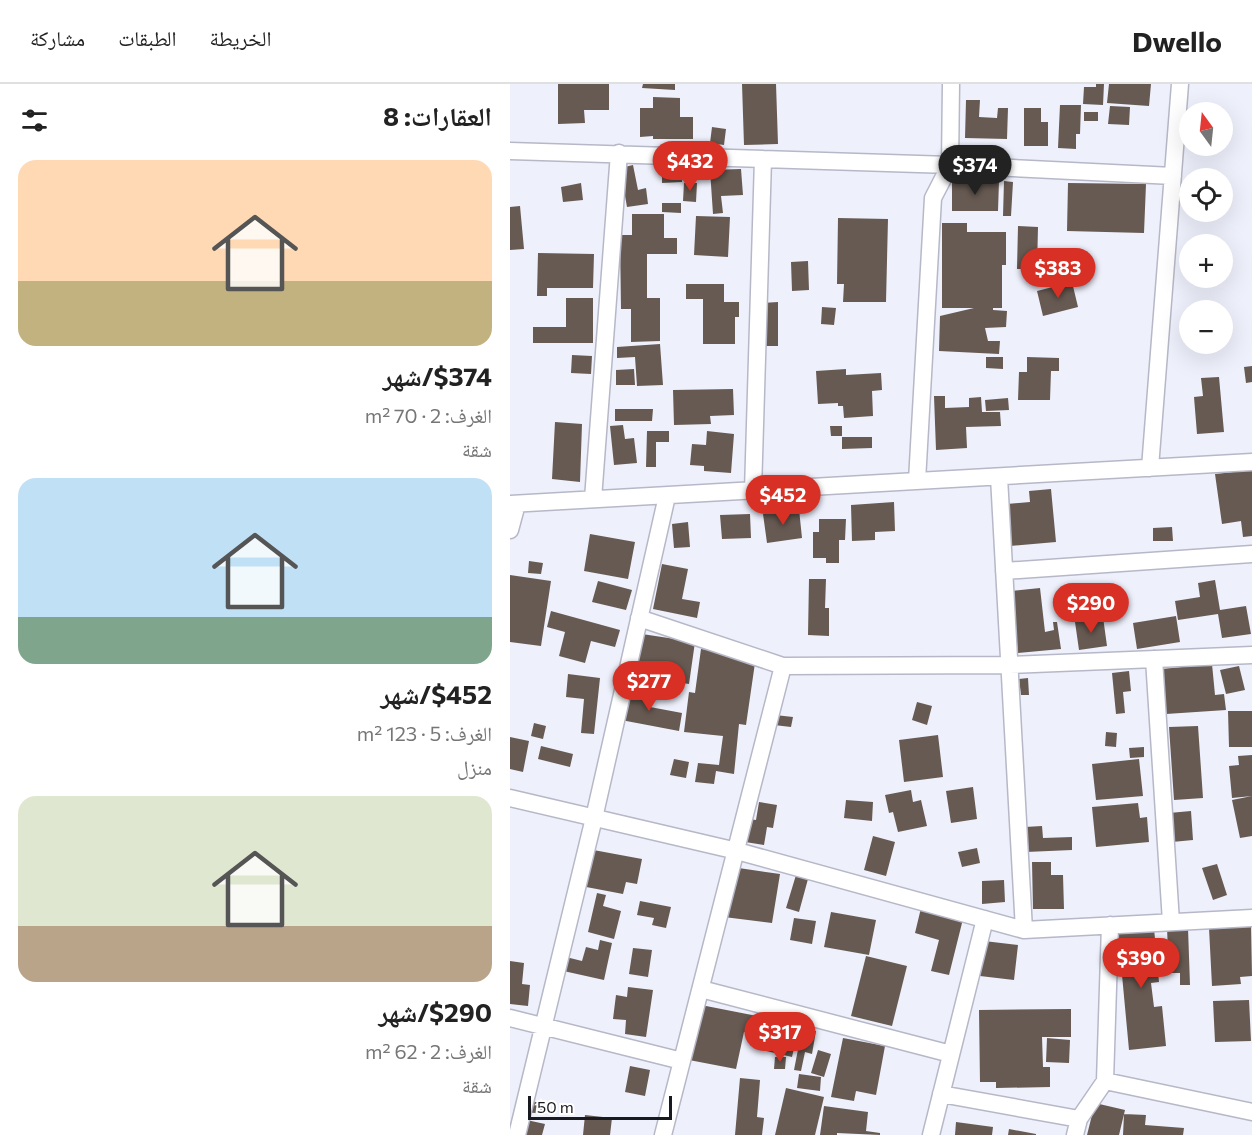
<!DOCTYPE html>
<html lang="ar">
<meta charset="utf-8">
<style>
:root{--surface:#fff;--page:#f6f6f6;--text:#222;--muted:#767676;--line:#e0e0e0;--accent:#d93025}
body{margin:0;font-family:Commissioner,"Noto Naskh Arabic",sans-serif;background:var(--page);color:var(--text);direction:rtl;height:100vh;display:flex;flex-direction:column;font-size:22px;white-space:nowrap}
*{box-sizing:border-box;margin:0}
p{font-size:20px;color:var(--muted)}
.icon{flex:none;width:33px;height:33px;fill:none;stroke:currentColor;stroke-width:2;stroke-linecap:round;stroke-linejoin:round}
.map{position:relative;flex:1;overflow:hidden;direction:ltr}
.details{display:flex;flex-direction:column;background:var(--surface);width:510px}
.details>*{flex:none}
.needle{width:39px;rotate:345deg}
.buttons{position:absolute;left:669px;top:18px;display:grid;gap:12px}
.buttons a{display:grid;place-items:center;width:54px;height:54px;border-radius:50%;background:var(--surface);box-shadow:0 6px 24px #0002;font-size:30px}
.scale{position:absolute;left:18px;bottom:15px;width:144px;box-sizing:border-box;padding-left:6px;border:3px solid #191a1f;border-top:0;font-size:16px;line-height:21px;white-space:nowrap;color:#191a1f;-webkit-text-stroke:4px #fff;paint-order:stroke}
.price{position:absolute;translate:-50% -51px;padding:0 14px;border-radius:21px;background:var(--accent);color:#fff;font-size:20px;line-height:39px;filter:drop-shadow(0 2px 3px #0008)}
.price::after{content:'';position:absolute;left:50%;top:36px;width:18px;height:14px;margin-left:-9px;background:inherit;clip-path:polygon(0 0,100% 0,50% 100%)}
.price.selected{background:#222;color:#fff}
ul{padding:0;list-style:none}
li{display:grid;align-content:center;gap:12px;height:318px;padding:0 18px}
li span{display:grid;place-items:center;height:186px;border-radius:18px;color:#555}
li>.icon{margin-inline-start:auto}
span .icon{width:108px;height:108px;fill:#fffc;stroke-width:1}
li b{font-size:26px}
h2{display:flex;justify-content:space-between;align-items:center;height:72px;padding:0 18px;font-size:26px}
header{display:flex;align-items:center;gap:36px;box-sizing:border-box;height:84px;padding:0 30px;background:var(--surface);border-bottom:2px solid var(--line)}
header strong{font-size:28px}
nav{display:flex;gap:33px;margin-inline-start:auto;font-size:21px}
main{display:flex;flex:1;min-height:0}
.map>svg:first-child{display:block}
.building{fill:#675a52}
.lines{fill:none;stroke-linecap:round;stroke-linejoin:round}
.minor-casing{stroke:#b6b8c7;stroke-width:19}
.minor{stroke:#fff;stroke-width:16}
</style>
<header>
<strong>Dwello</strong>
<nav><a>الخريطة</a><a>الطبقات</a><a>مشاركة</a></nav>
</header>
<main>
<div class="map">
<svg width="742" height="1051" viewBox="0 0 742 1051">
<rect width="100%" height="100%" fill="#eef0fc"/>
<path class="building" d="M48,0H99V26H74L75,39L48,40Z
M133,0H165V6L132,4Z
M232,0H266L268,60L234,61Z
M586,0H594L593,21L573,20L574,3H586Z
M599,0H641L639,22L597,19Z
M143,13L170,14V33H183V55H143V52L130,53V24H143Z
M456,16H470L469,33L487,34L488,24H498L497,55L455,54Z
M550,21H571L570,50H566V65L548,64Z
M600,22L620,23L619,41L598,40Z
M514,24H531V38H538V62H514Z
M574,28H588V37H574Z
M202,43L216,45L214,61L200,59Z
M123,81L128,106L136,104L138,120L117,123L110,84Z
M172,84V98L152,99V85Z
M231,85L233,111L211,112L213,129L203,130L200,86Z
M442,96L489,97L488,127H442Z
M494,97L503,98L501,132H493Z
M71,99L73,116L53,118L51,103Z
M174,99H187L186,118L173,117Z
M558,99L636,100L634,149L557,147Z
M152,119H171V129L152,128Z
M10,122L14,165L0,166V123Z
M122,130H154V154H167V170H137V214H150V257L121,258V225H111L110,151H122Z
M186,132L220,133L218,173L184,171Z
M328,134L378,135L376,218H333L334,200H327Z
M432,139H457V148H496V181H492V224H483V226L497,227L496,243L475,244L478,257H490L489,270L429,267L430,232L464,224H432Z
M508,142L528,143L527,185H507Z
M28,169L84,170L83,204H37V212H27Z
M298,177L299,206L282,207L281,178Z
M562,198L568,223L533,232L527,207Z
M176,200H214V218H229V233H225V260H193V215H176Z
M56,214H83V259H23V243H56Z
M268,218V262H250V219Z
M312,223L326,224L324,241L311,240Z
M150,260L153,301L127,302L125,273L107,274V263Z
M62,271L82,272L81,290L61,289Z
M476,273H493V285L476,284Z
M517,273L549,274V287H541L540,316H508L509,288H517Z
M742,282V298L736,299L734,283Z
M124,285L125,301H106V286Z
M336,285V291L371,289L372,306L362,307L363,332L334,334L333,322H328V319L308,320L306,287Z
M709,293L714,348L687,350L684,313L693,312L691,294Z
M223,305L224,331L200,332L201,340L164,341L163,306Z
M424,312H435V324L459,323V314L471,313L472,328H490L491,342L456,343L457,364L426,366Z
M498,314L499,326L476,327L475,316Z
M105,325H143L142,337H105Z
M45,338L72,340L70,398L42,395Z
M113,341L115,355L124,354L127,379L104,381L100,342Z
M320,342H332V352H321Z
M137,347H159V358H146V383H136Z
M197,347L224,350L221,389L194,387V382L180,381L182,360L196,361Z
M332,353H362V364L332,365Z
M742,386V452L733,453L731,437L712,440L705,390Z
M541,405L546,458L500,462L497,420L520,418L519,407Z
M384,418L385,447L365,448V456L342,457L341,421Z
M289,425L292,454L257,459L253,430Z
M240,430L241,454L212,455L210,431Z
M309,435H336L335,456H329V479H316V474H303V448H309Z
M178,438L180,463L164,464L162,440Z
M662,443L663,457H643V444Z
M80,450L125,458L118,495L74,487Z
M19,477L33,479L31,490L18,489Z
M152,480L178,485L172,515L190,518L187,534L143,525Z
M0,491L41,497L31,562L0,558Z
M299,495H316L315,524H319V552L298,551Z
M705,496L710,526L736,522L741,550L712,554L708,530L668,536L665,517L690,513L688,499Z
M88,497L122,506L116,526L82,518Z
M530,504L535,548L544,546L543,538H547L551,565L508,569L501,507Z
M41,527L110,546L105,563L81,557L75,579L49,572L55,548L37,543Z
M666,532L670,558L627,565L623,539Z
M593,533L597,562L569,566L565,538Z
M132,550L185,558L179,600L125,592Z
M191,565L246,572L236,641L229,640L224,690L206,687L204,700L185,698L188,679L209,681L213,652L174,648L179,608L185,609Z
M702,580L705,611L714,610L716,626L656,630L652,585Z
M729,582L735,606L716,610L710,586Z
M619,587L621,607L613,608L615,629L606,630L602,589Z
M58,590L90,594L84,650L71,649L74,615L56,613Z
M518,594L519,611H511L509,595Z
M117,606L142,611L140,623L172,629L169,647L111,636Z
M407,618L422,622L417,641L402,636Z
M718,627H742V663H719Z
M265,631L283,633L281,643L264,641Z
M24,639L36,642L33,655L21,652Z
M688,642L693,714L664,716L659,643Z
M596,648L607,649L606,663L595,662Z
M428,651L433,693L394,698L389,656Z
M0,653L19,657L13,688L0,685Z
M31,662L63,670L60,683L28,675Z
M634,663V673L620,674L619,664Z
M742,671V712L722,714L719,682L729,681L728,672Z
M164,675L179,678L176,694L160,691Z
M629,675L633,712L586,716L582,680Z
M463,703L467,735L441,739L436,707Z
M401,706L403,718L411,716L417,742L388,748L383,728L379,729L375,711Z
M742,712V752L730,754L722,716Z
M336,716L363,718L362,737L334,734Z
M249,718L267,721L263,744L257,743L254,761L229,757L232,734L246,736Z
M628,719L630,734L637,733L639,758L586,763L582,723Z
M681,727L683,756L662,758L659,729Z
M532,742L533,754L562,753V766L516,768L515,743Z
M363,752L385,758L376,792L354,786Z
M467,764L470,779L452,783L448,768Z
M78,765L132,775L127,800L116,798L113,810L71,802Z
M522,778H541V791H553L554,825H523Z
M707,780L717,811L703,816L692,784Z
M222,783L270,790L262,839L214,833Z
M286,791L298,795L289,828L276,824Z
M494,796L495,818L472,820V797Z
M87,809L96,811L93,822L111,827L104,855L78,848Z
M130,817L161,823L156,844L142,841L144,834L127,831Z
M411,824L453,835L439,891L421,887L429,856L405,849Z
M321,828L366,836L359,871L314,863Z
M284,834L306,837L302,860L280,856Z
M741,840L742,892L730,893L731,900L702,902L699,844Z
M644,844L649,898L641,899L644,923L652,922L656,962L619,966L608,848Z
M657,844H678L680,901H670V889H659Z
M90,856L102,859L94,896L49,886L52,872L72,877L76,863L88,866Z
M474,857L508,861L504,896L470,892Z
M123,864L142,866L138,893L119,890Z
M356,872L397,882L382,942L341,932Z
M0,877L14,879L12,900L20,901L18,922L0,920Z
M118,903L143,906L136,953L115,950L116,936L103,935L106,911L117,913Z
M739,916L741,957L705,958L703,917Z
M191,921L247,932L243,950L234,948L226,985L179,976Z
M561,925V953H532L533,983H540V1003L486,1004V998H470L469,926Z
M251,934L289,943L282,973L244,964Z
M292,945L306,947L302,970L295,968L291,987L284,986Z
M333,954L375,962L366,1011L346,1007L344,1017L321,1013Z
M537,954L560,956L559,979L536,978Z
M308,966L321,970L314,993L301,989Z
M265,973H276L275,985H264Z
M120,982L140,986L135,1012L115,1008Z
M289,990L311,993L310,1007L287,1004Z
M230,994L250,996L247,1033L254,1034L252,1051H225Z
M276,1004L314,1013L305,1051H265Z
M16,1017L36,1019L35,1030L15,1028Z
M585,1019L615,1026L609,1051H577Z
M314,1022L358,1028L356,1047L370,1049V1051L327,1049V1051H310Z
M614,1030L636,1031L635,1041L674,1044L673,1051H613Z
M75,1031L102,1034L100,1051H73Z
M12,1035L35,1040L32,1051H9Z
M446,1038L483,1043L482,1051H445Z
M499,1045L526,1050V1051H498Z"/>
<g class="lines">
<g class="minor-casing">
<path id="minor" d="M0,67L440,81L663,92
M640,384L670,0
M489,393L514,846
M407,397L423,114L440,81L441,0
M243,407L253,75
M83,415L109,69
M0,420L742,378
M0,446L7,420
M494,487L742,470
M129,534L273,582
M644,575L661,838
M0,714L227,767L514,846L742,834
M191,905L441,970
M0,934L172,977
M595,997L742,1028
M431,1010L569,1035
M7,1051L84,734L157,412
M153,1051L273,582L499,581L742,571
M421,1051L475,835
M565,1051L569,1035L595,997L600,841"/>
</g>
<use href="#minor" class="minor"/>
</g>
</svg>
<div class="buttons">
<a><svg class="needle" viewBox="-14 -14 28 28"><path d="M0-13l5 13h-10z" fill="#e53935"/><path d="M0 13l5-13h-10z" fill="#767676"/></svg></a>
<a><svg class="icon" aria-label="locate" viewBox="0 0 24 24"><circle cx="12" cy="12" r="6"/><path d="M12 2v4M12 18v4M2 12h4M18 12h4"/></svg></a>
<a>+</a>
<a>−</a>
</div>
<div class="scale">50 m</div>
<b class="price" style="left:180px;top:108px">$432</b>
<b class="price selected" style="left:465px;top:112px">$374</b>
<b class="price" style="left:548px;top:215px">$383</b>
<b class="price" style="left:273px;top:442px">$452</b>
<b class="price" style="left:581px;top:550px">$290</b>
<b class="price" style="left:139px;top:628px">$277</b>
<b class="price" style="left:631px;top:905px">$390</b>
<b class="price" style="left:270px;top:979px">$317</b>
</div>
<section class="details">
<h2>العقارات: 8<svg class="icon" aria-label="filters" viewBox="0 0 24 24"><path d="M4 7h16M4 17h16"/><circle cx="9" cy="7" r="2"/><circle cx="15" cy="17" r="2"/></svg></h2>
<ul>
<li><span style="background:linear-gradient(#ffd9b3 65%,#c2b280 0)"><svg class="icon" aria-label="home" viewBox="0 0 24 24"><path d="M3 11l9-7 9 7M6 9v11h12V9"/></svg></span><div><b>$374/شهر</b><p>الغرف: 2 · 70 m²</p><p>شقة</p></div></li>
<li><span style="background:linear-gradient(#bfe0f5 75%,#7fa58c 0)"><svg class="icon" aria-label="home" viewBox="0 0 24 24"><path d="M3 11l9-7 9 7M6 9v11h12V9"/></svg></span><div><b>$452/شهر</b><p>الغرف: 5 · 123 m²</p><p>منزل</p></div></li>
<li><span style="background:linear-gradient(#dfe7d0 70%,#b9a48a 0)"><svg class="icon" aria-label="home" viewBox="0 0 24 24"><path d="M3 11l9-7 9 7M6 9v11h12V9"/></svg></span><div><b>$290/شهر</b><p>الغرف: 2 · 62 m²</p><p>شقة</p></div></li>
</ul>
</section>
</main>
